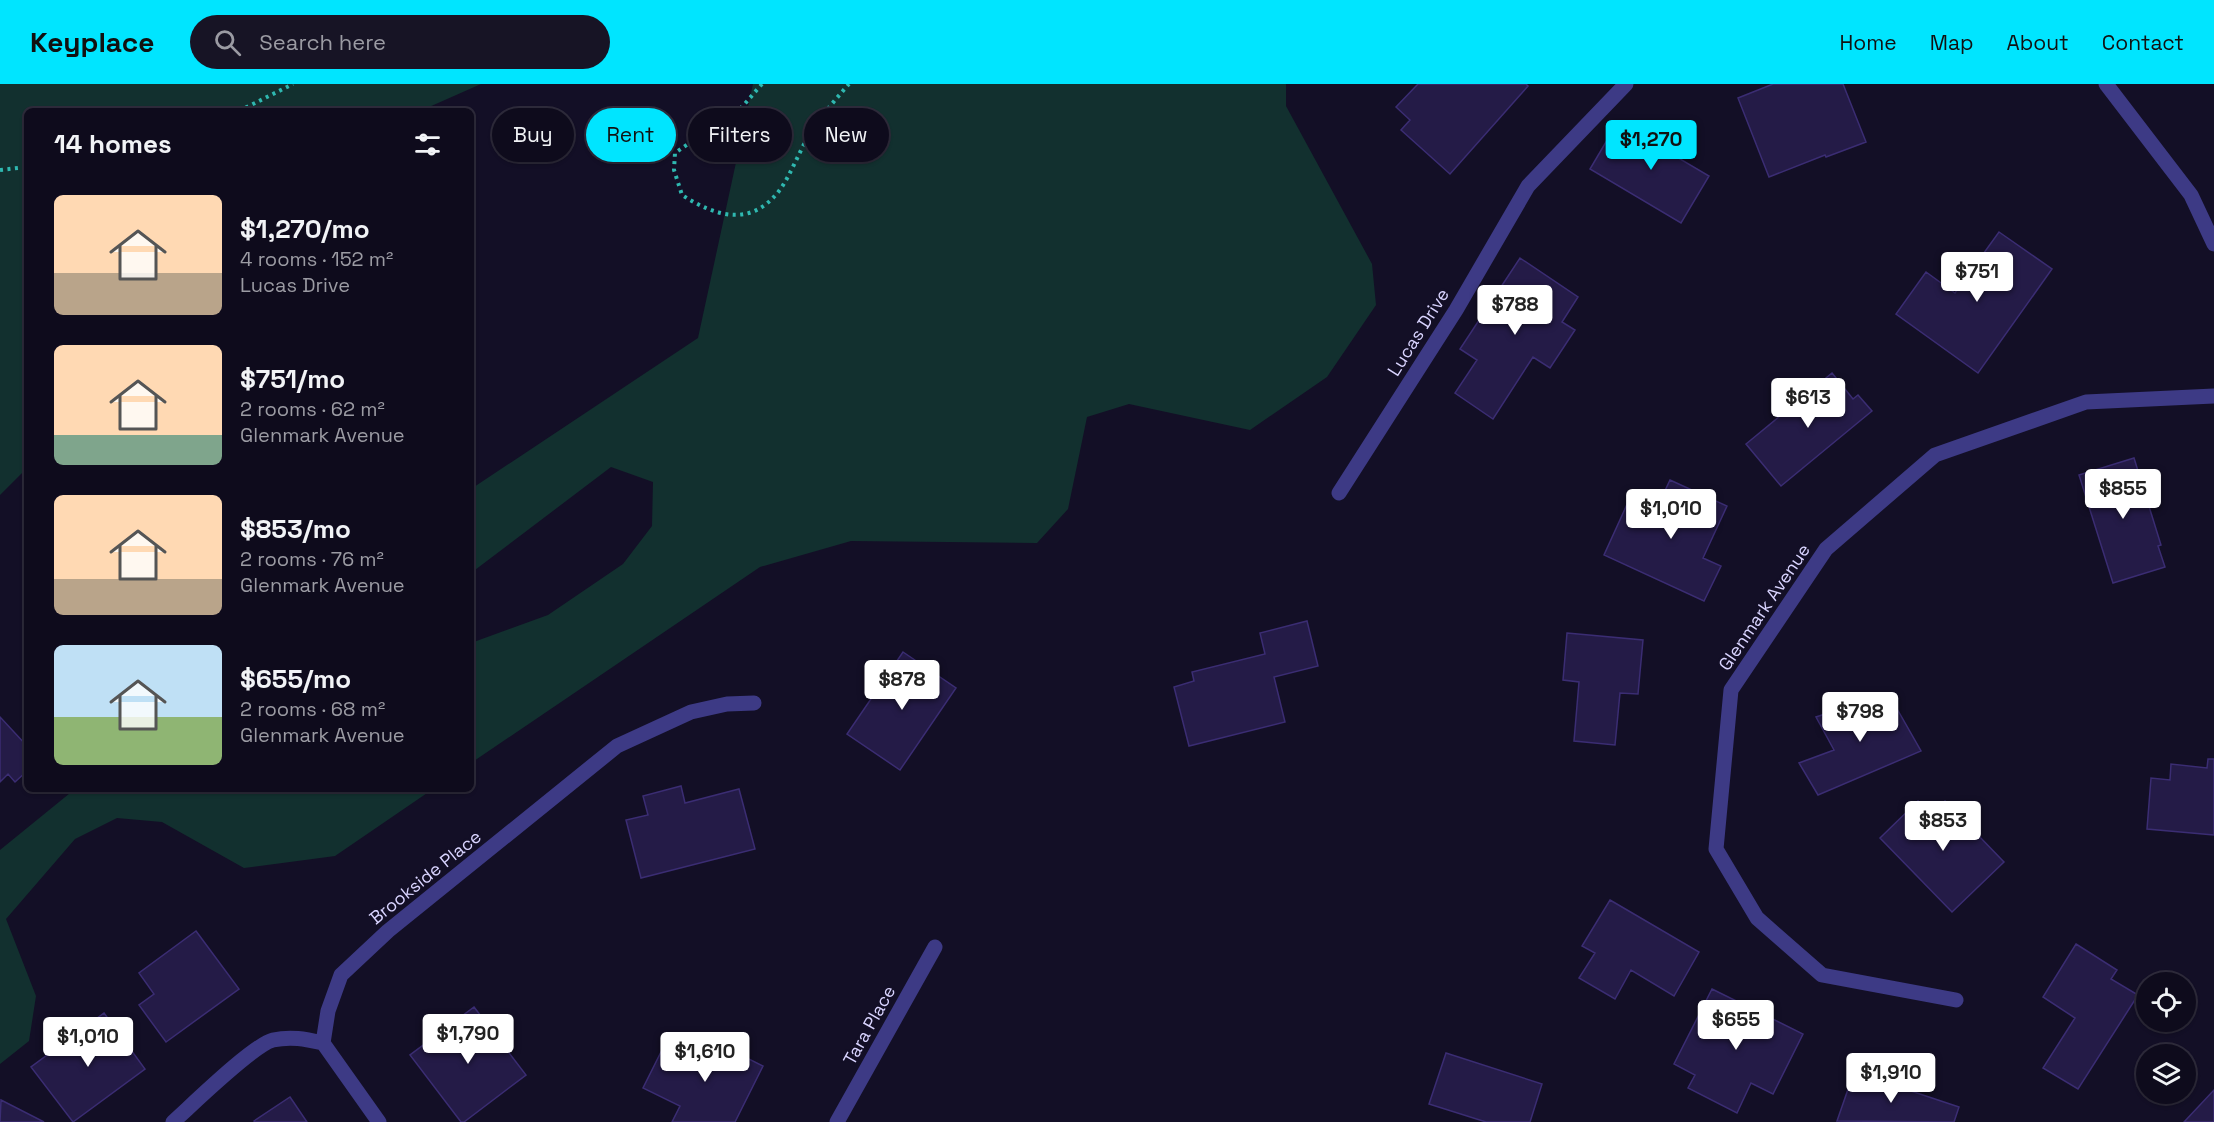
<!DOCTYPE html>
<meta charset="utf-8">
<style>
:root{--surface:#0e0b1c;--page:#171425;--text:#f1f3f6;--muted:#9b9ba3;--line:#2e2b3b;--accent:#00e5ff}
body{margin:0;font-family:"Space Grotesk",sans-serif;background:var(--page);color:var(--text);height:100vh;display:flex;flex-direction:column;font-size:22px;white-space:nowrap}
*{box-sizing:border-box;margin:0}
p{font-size:20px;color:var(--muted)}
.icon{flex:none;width:33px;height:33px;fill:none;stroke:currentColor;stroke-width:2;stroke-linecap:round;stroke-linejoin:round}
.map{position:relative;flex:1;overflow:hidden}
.drawer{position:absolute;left:24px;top:24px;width:450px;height:684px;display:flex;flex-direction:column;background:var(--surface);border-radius:9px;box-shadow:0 2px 4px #0004,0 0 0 2px var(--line)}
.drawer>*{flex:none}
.top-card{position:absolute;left:492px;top:24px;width:570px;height:54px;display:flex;gap:12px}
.buttons{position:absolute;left:2136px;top:888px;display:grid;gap:12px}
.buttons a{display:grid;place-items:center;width:60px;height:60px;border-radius:50%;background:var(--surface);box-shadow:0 2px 4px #0004,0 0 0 2px var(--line);font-size:30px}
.price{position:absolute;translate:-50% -51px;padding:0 14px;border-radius:6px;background:#fff;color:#222;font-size:20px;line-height:39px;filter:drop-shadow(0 2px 3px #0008)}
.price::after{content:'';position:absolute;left:50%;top:36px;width:18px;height:14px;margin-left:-9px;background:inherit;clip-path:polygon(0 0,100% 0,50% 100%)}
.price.on{background:var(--accent);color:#111}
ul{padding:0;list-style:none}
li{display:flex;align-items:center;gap:18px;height:150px;padding:0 30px}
li span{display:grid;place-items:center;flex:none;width:168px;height:120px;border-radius:9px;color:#555}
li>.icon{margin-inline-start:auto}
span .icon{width:72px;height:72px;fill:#fffc;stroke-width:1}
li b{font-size:26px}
h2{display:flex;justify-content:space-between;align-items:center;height:72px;padding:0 30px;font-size:26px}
.pill{padding:0 21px;border-radius:27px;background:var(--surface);box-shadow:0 2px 4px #0004,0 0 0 2px var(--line);font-size:21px;line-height:54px}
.pill.on{background:var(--accent);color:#111}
header{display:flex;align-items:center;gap:36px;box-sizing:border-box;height:84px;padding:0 30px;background:var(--accent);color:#111}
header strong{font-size:28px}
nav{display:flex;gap:33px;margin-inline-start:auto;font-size:21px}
.search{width:420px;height:54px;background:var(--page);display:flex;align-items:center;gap:15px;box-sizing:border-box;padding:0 21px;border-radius:33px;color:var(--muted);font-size:22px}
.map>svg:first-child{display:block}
.green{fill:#12302f}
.building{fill:#241b47;stroke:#3b2d73;stroke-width:1.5}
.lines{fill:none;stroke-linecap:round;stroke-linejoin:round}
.path{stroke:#2fb8b0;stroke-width:4;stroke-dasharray:3 4.5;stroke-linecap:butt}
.street{stroke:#3d3a85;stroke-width:15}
.labels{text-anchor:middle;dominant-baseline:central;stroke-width:4.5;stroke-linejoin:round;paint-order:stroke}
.street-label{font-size:18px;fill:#d9d4ff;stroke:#130f26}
</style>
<header>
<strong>Keyplace</strong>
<div class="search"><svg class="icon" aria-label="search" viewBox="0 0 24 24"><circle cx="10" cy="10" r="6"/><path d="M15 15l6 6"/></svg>Search here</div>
<nav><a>Home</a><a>Map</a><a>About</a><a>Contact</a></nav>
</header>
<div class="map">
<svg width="2214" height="1038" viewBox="0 0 2214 1038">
<rect width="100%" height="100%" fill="#130f26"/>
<path class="green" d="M0,0H481L420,27H27V384L0,411Z
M753,0H1286V22L1372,180L1376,221L1327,293L1250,346L1129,320L1087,333L1068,425L1037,459L851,457L760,483L471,679V559L548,531L623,480L652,442L653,398L611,383L471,489V405L698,254Z
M75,705H433L335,772L244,784L162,738L117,734L75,755L6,835L36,912L29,957L0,980V766Z"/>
<path class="building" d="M1418,0H1526L1528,2L1450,90L1401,46L1410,36L1396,23Z
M1773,0H1843L1866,58L1826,73L1825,71L1769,93L1738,14Z
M1616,41L1653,62L1662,47L1687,62L1680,75L1709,92L1681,139L1590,85Z
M1999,148L2052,185L1978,289L1896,230L1926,188L1955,209Z
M1520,174L1578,213L1562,238L1575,246L1550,284L1533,273L1493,335L1455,309L1477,276L1460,265Z
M1832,289L1853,315L1858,311L1872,327L1781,402L1746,360Z
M2134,374L2161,461L2158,462L2165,483L2113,499L2079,391Z
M1670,396L1727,422L1703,474L1721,482L1704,517L1604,471L1629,416L1655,428Z
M1307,537L1318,582L1274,593L1285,638L1189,662L1174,603L1194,597L1192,588L1265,570L1260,549Z
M1567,549L1643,556L1638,610L1620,609L1615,661L1574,657L1579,598L1563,596Z
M903,568L956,604L900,686L847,650Z
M1888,609L1921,667L1818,711L1799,679L1834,666L1816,633Z
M0,633L27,662V687L15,698L8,690L0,698Z
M2208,675H2214V751L2147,745L2151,694L2170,696L2171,680L2207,684Z
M681,702L685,719L739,705L755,765L641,794L626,736L648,731L643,712Z
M1918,717L1931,731L1945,717L2004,778L1952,828L1880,754Z
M1610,816L1699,868L1674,912L1631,886L1615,915L1579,894L1595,869L1582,862Z
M196,847L239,905L166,958L139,921L154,910L139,889Z
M2076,860L2117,886L2111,895L2138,911L2078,1005L2043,984L2075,934L2043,913Z
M1712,905L1803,950L1773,1010L1751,999L1737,1029L1688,1004L1695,991L1674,980Z
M474,923L526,991L464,1038H461L410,971Z
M104,929L145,985L73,1038L31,983Z
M705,953L763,982L735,1038H672L680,1022L643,1004L663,964L692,978Z
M1446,969L1542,1000L1530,1038H1486L1429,1020Z
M1854,988L1959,1023L1954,1038L1837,1037Z
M2214,1006V1038H2184Z
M290,1013L307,1038H255L254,1037Z
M1,1016L44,1038H0Z"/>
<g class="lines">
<path class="path" d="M762,0L742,23L675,69L674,86L682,111C715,132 750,144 779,107C790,93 799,67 810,50C821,32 835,16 849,0
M239,27L293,0
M0,86L27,83"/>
<path class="street" d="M2106,0L2191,111L2214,160
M1339,409L1456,226L1528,102L1626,0
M1956,916L1822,891L1757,834L1716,765L1731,606L1826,465L1935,371L2086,318L2214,312
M323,959L379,1038
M173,1038C192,1021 253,961 273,956C291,952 305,955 323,959L328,927L341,891L388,847L617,662L691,628L727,620L754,619
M837,1038L935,863"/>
</g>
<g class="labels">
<g class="street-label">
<text transform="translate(1418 248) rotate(-58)">Lucas Drive</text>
<text transform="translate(1764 523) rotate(-56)">Glenmark Avenue</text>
<text transform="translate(425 793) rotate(-39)">Brookside Place</text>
<text transform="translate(869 941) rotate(-61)">Tara Place</text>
</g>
</g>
</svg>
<div class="buttons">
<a><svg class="icon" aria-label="locate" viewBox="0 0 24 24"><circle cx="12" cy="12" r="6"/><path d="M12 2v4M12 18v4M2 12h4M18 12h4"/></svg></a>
<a><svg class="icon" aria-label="layers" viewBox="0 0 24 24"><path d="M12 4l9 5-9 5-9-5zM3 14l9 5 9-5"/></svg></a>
</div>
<b class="price on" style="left:1651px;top:87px">$1,270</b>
<b class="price" style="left:1977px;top:219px">$751</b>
<b class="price" style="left:1515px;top:252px">$788</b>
<b class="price" style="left:1808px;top:345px">$613</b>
<b class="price" style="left:2123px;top:436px">$855</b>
<b class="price" style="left:1671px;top:456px">$1,010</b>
<b class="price" style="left:902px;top:627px">$878</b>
<b class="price" style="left:1860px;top:659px">$798</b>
<b class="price" style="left:1943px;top:768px">$853</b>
<b class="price" style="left:1736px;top:967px">$655</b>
<b class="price" style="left:468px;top:981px">$1,790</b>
<b class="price" style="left:88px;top:984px">$1,010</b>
<b class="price" style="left:705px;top:999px">$1,610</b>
<b class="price" style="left:1891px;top:1020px">$1,910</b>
<div class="top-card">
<a class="pill">Buy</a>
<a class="pill on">Rent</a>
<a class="pill">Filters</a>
<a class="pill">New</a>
</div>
<section class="drawer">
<h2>14 homes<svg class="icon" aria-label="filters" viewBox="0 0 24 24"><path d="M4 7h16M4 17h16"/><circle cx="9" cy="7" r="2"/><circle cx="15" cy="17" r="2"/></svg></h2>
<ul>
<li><span style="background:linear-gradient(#ffd9b3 65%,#b9a48a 0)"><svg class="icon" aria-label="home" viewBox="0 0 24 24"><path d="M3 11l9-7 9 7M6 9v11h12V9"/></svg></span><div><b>$1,270/mo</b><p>4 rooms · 152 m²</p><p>Lucas Drive</p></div></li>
<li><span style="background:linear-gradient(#ffd9b3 75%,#7fa58c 0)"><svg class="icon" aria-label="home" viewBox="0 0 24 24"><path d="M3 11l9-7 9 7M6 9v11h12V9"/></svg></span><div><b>$751/mo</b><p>2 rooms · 62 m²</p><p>Glenmark Avenue</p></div></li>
<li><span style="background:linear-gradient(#ffd9b3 70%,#b9a48a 0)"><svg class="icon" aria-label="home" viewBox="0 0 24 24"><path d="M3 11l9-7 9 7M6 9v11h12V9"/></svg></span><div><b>$853/mo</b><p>2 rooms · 76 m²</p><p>Glenmark Avenue</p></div></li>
<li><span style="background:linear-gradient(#bfe0f5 60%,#8fb573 0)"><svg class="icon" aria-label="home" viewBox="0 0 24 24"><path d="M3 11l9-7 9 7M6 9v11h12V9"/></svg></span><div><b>$655/mo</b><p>2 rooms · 68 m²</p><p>Glenmark Avenue</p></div></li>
</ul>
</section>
</div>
